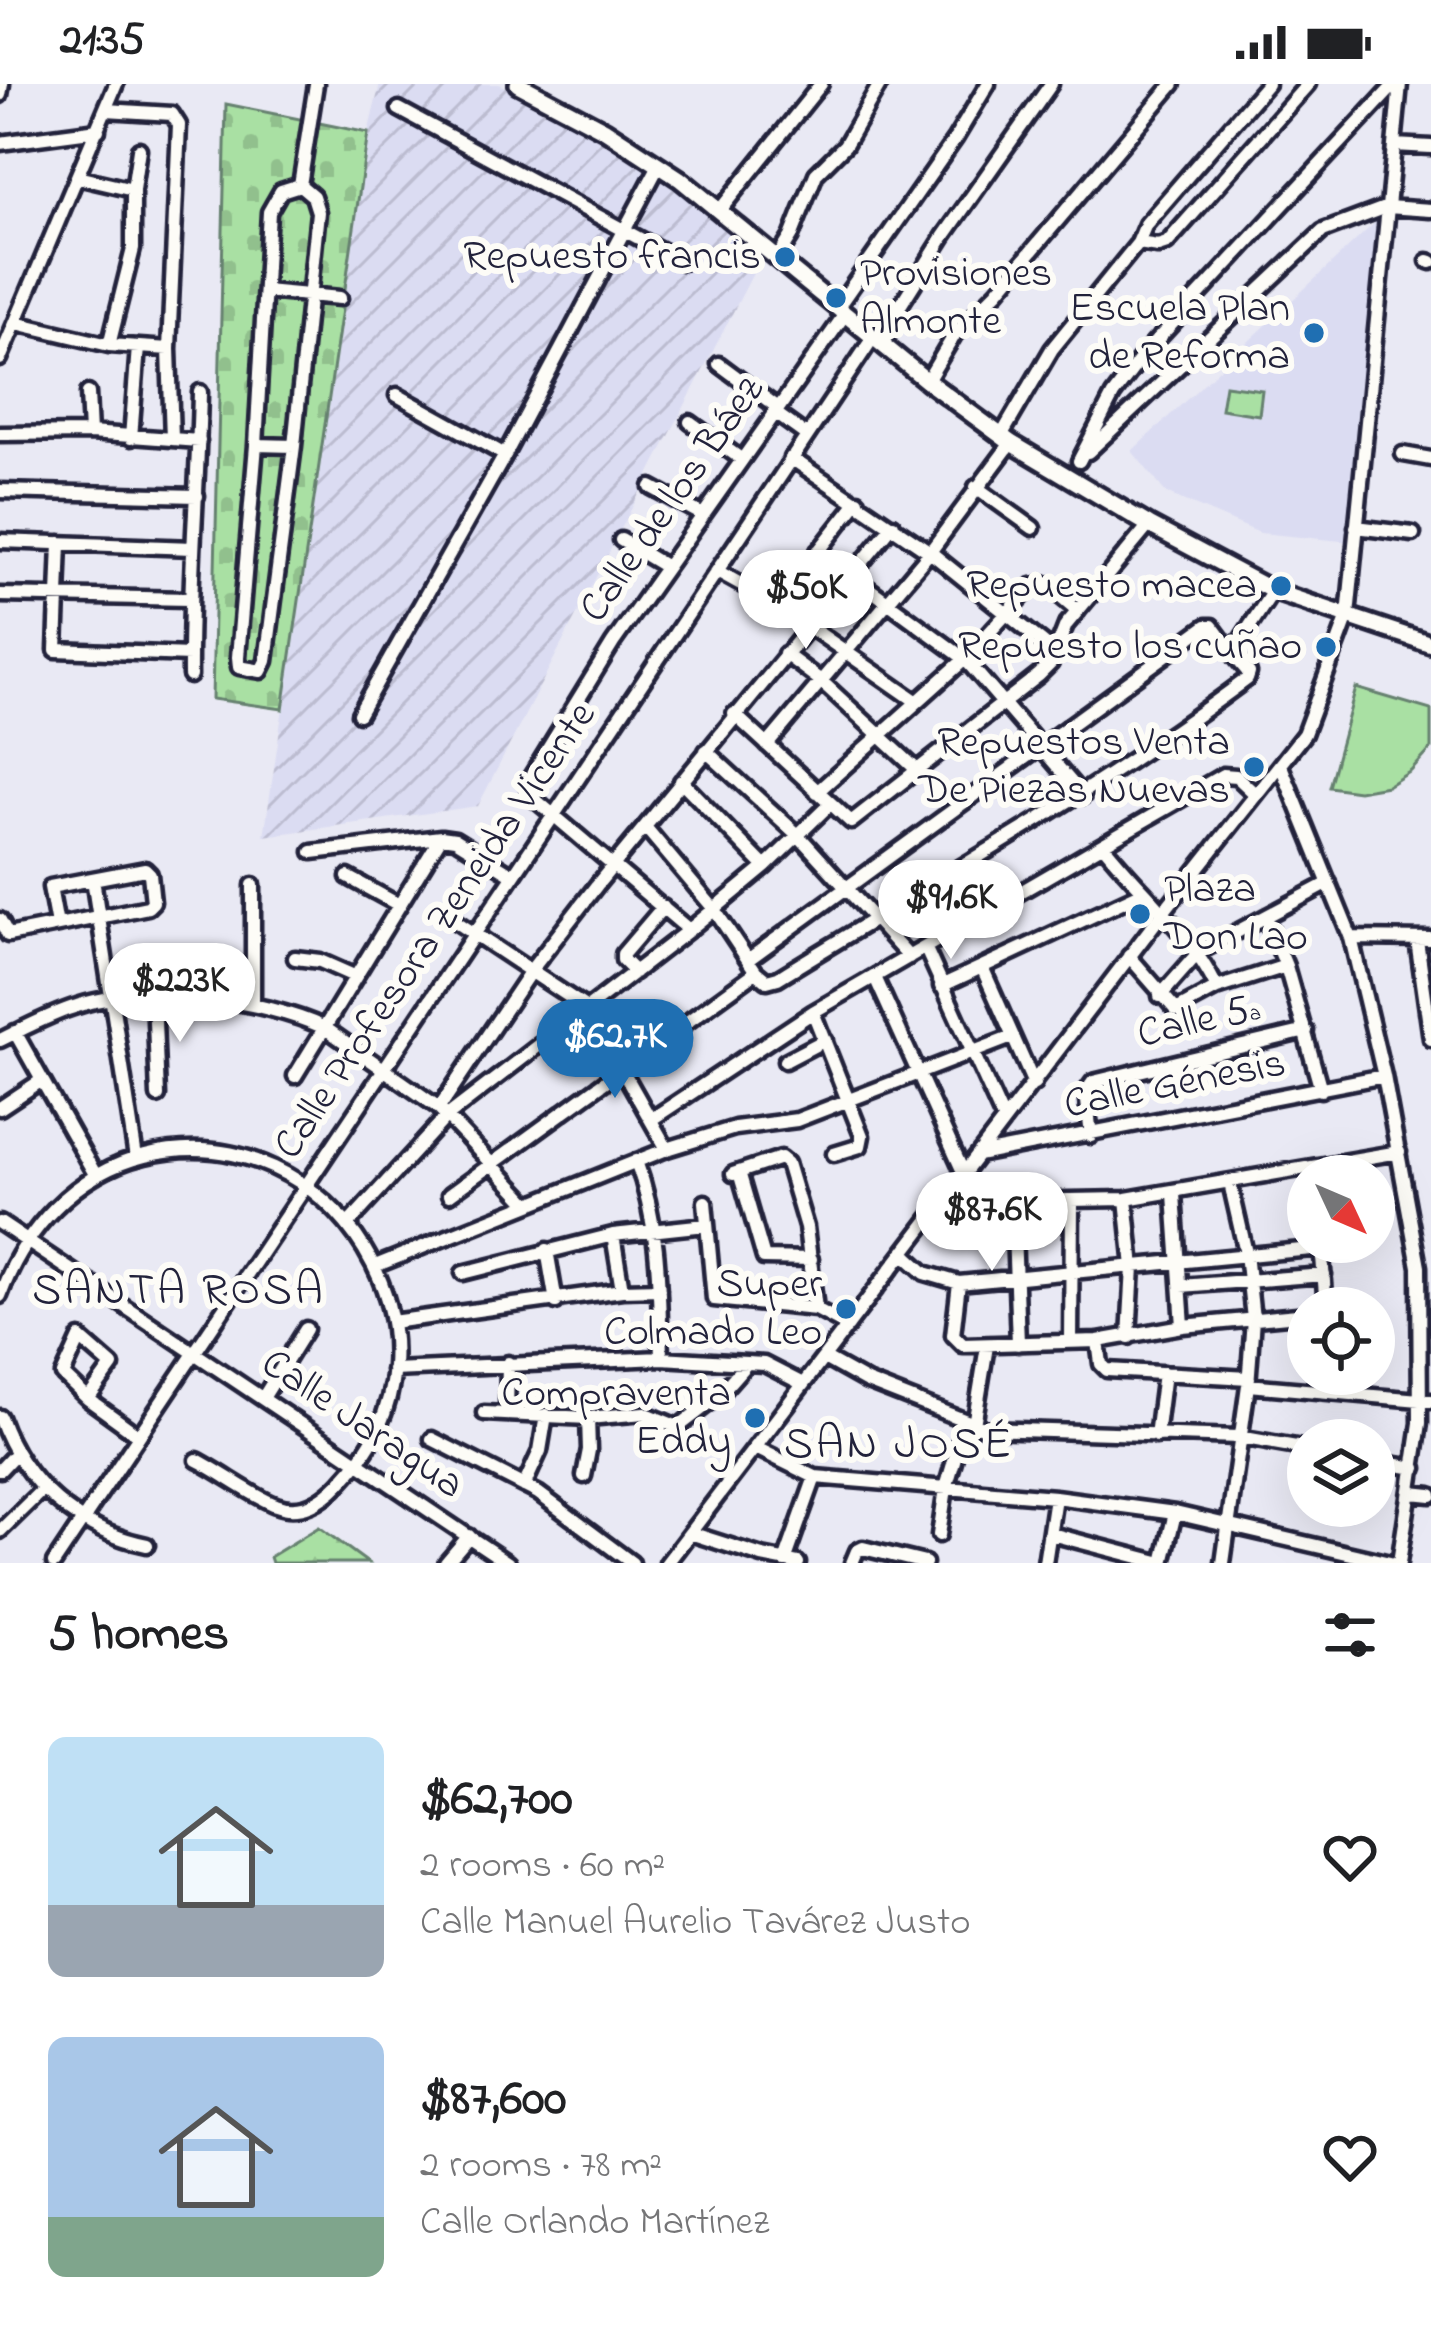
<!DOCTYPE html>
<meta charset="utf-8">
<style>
:root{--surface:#fff;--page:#f2f2f2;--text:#202124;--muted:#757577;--accent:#1f6fb2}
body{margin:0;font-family:"Indie Flower",sans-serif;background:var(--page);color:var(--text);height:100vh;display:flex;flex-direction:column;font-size:45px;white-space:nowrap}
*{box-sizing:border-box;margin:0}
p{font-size:39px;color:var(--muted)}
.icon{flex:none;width:66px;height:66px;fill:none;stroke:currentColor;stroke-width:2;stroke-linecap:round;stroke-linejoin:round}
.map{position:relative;height:1479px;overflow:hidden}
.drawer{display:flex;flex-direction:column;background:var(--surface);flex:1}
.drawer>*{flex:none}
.needle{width:78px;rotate:134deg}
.fabs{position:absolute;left:1287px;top:1071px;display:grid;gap:24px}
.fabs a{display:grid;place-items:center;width:108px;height:108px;border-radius:50%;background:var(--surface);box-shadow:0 12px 48px #0002;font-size:60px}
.price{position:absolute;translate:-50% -102px;padding:0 27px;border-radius:42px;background:#fff;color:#222;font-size:39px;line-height:78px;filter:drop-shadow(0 3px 6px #0008)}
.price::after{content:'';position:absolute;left:50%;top:72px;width:36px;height:27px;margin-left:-18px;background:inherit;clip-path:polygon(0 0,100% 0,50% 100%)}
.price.on{background:var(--accent);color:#fff}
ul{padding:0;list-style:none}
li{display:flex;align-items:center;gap:36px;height:300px;padding:0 48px}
li span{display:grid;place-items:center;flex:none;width:336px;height:240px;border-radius:18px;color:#555}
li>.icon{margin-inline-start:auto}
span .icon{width:144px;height:144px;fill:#fffc;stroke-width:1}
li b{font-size:51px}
h2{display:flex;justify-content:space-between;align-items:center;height:144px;padding:0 48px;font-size:51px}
.status{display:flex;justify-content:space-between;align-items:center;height:84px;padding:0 60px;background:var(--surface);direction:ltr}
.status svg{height:33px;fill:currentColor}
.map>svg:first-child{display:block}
.built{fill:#dbdcf2}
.industrial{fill:url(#industrial-furrows)}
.forest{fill:url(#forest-firs);stroke:#66816f;stroke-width:3}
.cemetery{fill:url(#cemetery-stones);stroke:#66816f;stroke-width:3}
.garden{fill:#a9e0a3;stroke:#66816f;stroke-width:3}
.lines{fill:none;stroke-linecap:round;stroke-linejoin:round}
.minor-casing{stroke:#22223b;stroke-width:21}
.major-casing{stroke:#22223b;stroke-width:24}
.minor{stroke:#fdfcf7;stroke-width:12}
.major{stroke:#fdfcf7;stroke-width:15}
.poi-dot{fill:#1f6fb2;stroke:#fdfcf7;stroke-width:4.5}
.labels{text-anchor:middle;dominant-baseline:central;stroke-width:12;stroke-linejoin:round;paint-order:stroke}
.poi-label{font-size:42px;fill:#22223b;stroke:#fdfcf7;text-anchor:end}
.street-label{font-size:42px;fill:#22223b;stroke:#fdfcf7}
.neighbourhood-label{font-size:45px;letter-spacing:3px;fill:#22223b;stroke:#fdfcf7}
</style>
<div class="status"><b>21:35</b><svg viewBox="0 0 49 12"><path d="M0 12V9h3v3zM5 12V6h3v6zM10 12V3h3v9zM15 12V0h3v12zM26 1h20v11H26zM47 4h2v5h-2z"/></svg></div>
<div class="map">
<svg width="1431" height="1479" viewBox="0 0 1431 1479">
<defs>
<pattern id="industrial-furrows" width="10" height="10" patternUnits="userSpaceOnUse" patternTransform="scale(3)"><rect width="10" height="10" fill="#dbdcf2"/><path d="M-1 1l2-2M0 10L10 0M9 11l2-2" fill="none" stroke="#bcbcd0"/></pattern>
<pattern id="forest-firs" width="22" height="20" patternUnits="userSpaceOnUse" patternTransform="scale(3)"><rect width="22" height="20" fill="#a9e0a3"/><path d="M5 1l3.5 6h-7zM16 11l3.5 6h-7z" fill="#91c08d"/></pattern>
<pattern id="cemetery-stones" width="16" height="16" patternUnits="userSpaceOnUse" patternTransform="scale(3)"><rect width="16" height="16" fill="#a9e0a3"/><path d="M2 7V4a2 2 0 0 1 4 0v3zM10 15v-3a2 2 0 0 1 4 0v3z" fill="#91c08d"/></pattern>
</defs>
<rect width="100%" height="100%" fill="#e9e9f4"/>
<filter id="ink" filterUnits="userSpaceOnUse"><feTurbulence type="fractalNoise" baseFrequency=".00833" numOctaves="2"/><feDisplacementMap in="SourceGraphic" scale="24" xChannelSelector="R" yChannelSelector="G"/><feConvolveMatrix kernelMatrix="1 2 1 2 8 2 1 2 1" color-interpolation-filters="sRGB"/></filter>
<g filter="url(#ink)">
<path class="built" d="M1383,131L1352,458L1260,449L1166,409L1132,367Z"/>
<path class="industrial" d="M380,0H499L522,10L646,78L763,170L478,722L264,752L368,49Z"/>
<path class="forest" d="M319,1443L368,1479H272L270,1473Z"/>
<path class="cemetery" d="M226,20L368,49L283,625L212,615Z"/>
<path class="garden" d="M1225,301L1262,306L1259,331L1221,325Z
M1356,604L1431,626V665L1411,687L1387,702L1358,707L1329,703Z"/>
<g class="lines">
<g class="minor-casing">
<path id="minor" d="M0,11L2,0
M399,25L683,178
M106,26L172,30L179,41L169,265L172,355
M0,59L98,46
M1394,61L1431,63
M77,93L133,106V165L109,261
M300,101L313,112L318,128L294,362L266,577L261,587L239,583L238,573L256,361L269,128L281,107L300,101L316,0
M133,106L139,65
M720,126L821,0
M1138,159L1158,162L1167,159L1308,0
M777,175L791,153L816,90L845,61L880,0
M1428,177L1431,178
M265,207L340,214
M837,224L955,55L988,0
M16,239L109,261L169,265
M884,260L898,225L944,152L1051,0
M0,275L116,0
M719,280L777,323
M927,297L955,250L997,208L1173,0
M88,309L90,349
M397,311L505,371
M774,328L806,351
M690,338L741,375
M0,350L90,349L199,357
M1001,352L1052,265L1138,159L1146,140L1267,0
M131,354L138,263
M256,361L294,362
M1088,368L1323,147L1387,123L1431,126
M1403,370L1431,375
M791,374L930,468L1053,567
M1079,377L1113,311L1144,270L1395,0
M651,403L703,431
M976,403L1033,444
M0,407L197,412
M1356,443L1413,450
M621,456L666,483
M0,457L193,464
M60,459L56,566L190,571
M818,467L965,575L1083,712
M717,487L777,520L916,617
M0,511L189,515
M777,520L858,417
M785,570L821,597L917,686
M190,592C189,497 198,403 200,308
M359,630L505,371L659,81
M734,630L851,738L1039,591L1051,579L1066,541L1149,441
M767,661L930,468L1011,359
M706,667L799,752L909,873
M1281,682L1351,854L1384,992L1419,1183L1420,1339L1399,1479
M681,697L765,783
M817,708L965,575L1032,502L1046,500L1078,527
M646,744L714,825L756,888L767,897L778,894C936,796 1098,707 1247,595L1249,589L1232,569L1273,507
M1104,762C1143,811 1189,847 1217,904
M312,768L441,753L455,755L513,791
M348,793L399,821
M93,795L136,1074
M449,833L588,925L667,1065
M1266,833L1286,882L1321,1006
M0,836L8,851L148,823L153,818L150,790L145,785L50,803L57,841
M689,846L531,712L527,699L613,559L845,230
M1351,854L1431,855
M1417,856L1431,955
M926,865L1004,1037
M1129,872L1176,926L1217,904L1286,882
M295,874L320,877L354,892
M749,875L1206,542H1212L1232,569
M982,883L1034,1000
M635,888L623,876V870L663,823
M875,893L964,1090
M941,902L1141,809
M154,912L158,1012
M1160,912L1199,868L1329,799
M253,921V801
M813,928L862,1052L860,1062L834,1070
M15,948L96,1092
M0,956C25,944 50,930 77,922C145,900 261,914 325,944L439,1024L527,1118
M785,977L825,956
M295,992L441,753
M0,1024L42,996
M439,1024L532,885L597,801L893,441
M652,1035L813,928L1223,691L1236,692L1255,710
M1091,1052L1086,1008L1093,998L1306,947
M978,1071L1384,992
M636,1077C660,1141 659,1206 661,1274
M739,1088L764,1174L811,1175
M733,1090L781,1074L787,1079L806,1143L816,1225
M954,1103L1013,1117L1126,1115L1399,1068
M1174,1110L1183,1242
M449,1111L756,888
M1126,1115L1133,1183L1129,1253
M1013,1117L1018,1260
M705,1118L714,1215L816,1225L848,1242
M0,1139L508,1479
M348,1140L446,1033L689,846L765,783L830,720
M613,1151L622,1206
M1321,1159L1326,1224
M547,1166L556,1218
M903,1169L925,1189L959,1199L1322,1164
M375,1182L667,1065L735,1044L797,1036L1012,953
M463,1189L613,1151L706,1141
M959,1199L953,1251L963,1261L1098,1257L1183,1242L1308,1230
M1181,1202L1324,1191
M0,1212C24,1146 75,1089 145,1072C332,1026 478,1257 340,1399C324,1416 301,1431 276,1421C256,1414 219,1387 197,1376
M392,1238L622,1206L659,1205
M1098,1257L1101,1280L1107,1286L1249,1294
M1071,1258L1072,1118
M824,1274L867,1298L987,1345L1239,1353L1308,1365
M393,1286L661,1274L764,1280L803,1300
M1248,1301L1431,1317
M263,1314L306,1245
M88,1315L112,1282L80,1254L63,1291L88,1315L139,1352
M507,1328L508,1279
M484,1329L588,1334L644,1329L678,1343L717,1313L746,1280
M0,1333C23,1399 78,1447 147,1461
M974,1341L987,1262
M1156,1352L1164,1289
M432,1355L538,1409L632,1479
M756,1364L815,1393L1055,1413L1175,1429L1390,1479
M1374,1377L1415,1384
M0,1386L16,1369
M584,1392L589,1366L588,1334
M524,1402L540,1367L546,1331
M1412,1409L1431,1411
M0,1447L43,1405
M690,1449L762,1472L798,1479
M1051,1450L1162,1479H1163L1175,1429
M939,1451L946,1404L965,1339
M785,1477L815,1393
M54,1479L874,252
M446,1479L469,1452
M667,1479L1164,827L1304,650L1348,532L1400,0
M852,1479L857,1467L863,1464L925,1479
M1045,1479L1055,1413
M1223,1479L1248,1301L1253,1235L1246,1169L1230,1099"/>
</g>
<g class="major-casing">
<path id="major" d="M518,0L605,46L680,95L927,297L1011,359L1149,441L1273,507L1431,560"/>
</g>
<use href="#minor" class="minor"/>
<use href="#major" class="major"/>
</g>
</g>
<g class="poi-dot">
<circle cx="785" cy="173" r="12"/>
<circle cx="836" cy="214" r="12"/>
<circle cx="1314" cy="249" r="12"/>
<circle cx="1281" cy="502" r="12"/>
<circle cx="1326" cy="563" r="12"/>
<circle cx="1254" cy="683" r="12"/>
<circle cx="1140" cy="830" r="12"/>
<circle cx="846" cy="1225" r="12"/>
<circle cx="755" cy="1334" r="12"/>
</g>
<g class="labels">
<g class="poi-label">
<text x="761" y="173">Repuesto francis</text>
<text x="860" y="190" text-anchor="start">Provisiones<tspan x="860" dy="48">Almonte</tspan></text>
<text x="1290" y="225">Escuela Plan<tspan x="1290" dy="48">de Reforma</tspan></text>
<text x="1257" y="502">Repuesto macea</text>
<text x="1302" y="563">Repuesto los cuñao</text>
<text x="1230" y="659">Repuestos Venta<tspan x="1230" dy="48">De Piezas Nuevas</tspan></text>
<text x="1164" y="806" text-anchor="start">Plaza<tspan x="1164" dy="48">Don Lao</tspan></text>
<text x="822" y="1201">Super<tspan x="822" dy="48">Colmado Leo</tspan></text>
<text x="731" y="1310">Compraventa<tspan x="731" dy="48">Eddy</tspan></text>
</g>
<g class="street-label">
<text transform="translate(673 416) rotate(-55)">Calle de los Báez</text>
<text transform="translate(436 847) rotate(-56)">Calle Profesora Zeneida Vicente</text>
<text transform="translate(1199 938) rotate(-13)">Calle 5ª</text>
<text transform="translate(1175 1001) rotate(-11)">Calle Génesis</text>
<text transform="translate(362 1341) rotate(34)">Calle Jaragua</text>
</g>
<g class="neighbourhood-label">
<text x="179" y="1208">SANTA ROSA</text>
<text x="899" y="1362">SAN JOSÉ</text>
</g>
</g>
</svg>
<div class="fabs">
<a><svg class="needle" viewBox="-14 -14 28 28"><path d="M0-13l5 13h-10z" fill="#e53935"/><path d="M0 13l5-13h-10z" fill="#757577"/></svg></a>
<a><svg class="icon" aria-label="locate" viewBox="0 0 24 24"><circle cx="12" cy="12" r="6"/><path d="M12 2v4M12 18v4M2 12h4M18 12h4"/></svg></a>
<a><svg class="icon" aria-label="layers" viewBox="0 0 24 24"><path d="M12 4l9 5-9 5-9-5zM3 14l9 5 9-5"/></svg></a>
</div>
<b class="price" style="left:806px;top:568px">$50K</b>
<b class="price" style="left:951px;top:878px">$91.6K</b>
<b class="price" style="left:180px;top:961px">$223K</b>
<b class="price on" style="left:615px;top:1017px">$62.7K</b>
<b class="price" style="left:992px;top:1190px">$87.6K</b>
</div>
<section class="drawer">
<h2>5 homes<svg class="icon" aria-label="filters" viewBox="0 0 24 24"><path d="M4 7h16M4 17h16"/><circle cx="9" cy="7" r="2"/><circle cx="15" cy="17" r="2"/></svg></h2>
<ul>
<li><span style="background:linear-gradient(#bfe0f5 70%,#9aa5b1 0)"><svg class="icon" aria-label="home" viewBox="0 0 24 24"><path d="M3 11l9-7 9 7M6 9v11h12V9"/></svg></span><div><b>$62,700</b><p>2 rooms · 60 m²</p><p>Calle Manuel Aurelio Tavárez Justo</p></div><svg class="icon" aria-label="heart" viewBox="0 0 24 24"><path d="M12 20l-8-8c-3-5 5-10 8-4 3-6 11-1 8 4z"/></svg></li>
<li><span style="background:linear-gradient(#a9c7e8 75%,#7fa58c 0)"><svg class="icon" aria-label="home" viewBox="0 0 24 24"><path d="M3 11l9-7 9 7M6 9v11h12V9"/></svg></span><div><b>$87,600</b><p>2 rooms · 78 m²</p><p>Calle Orlando Martínez</p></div><svg class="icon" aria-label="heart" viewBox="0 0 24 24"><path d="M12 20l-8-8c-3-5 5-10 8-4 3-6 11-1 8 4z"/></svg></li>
</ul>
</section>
